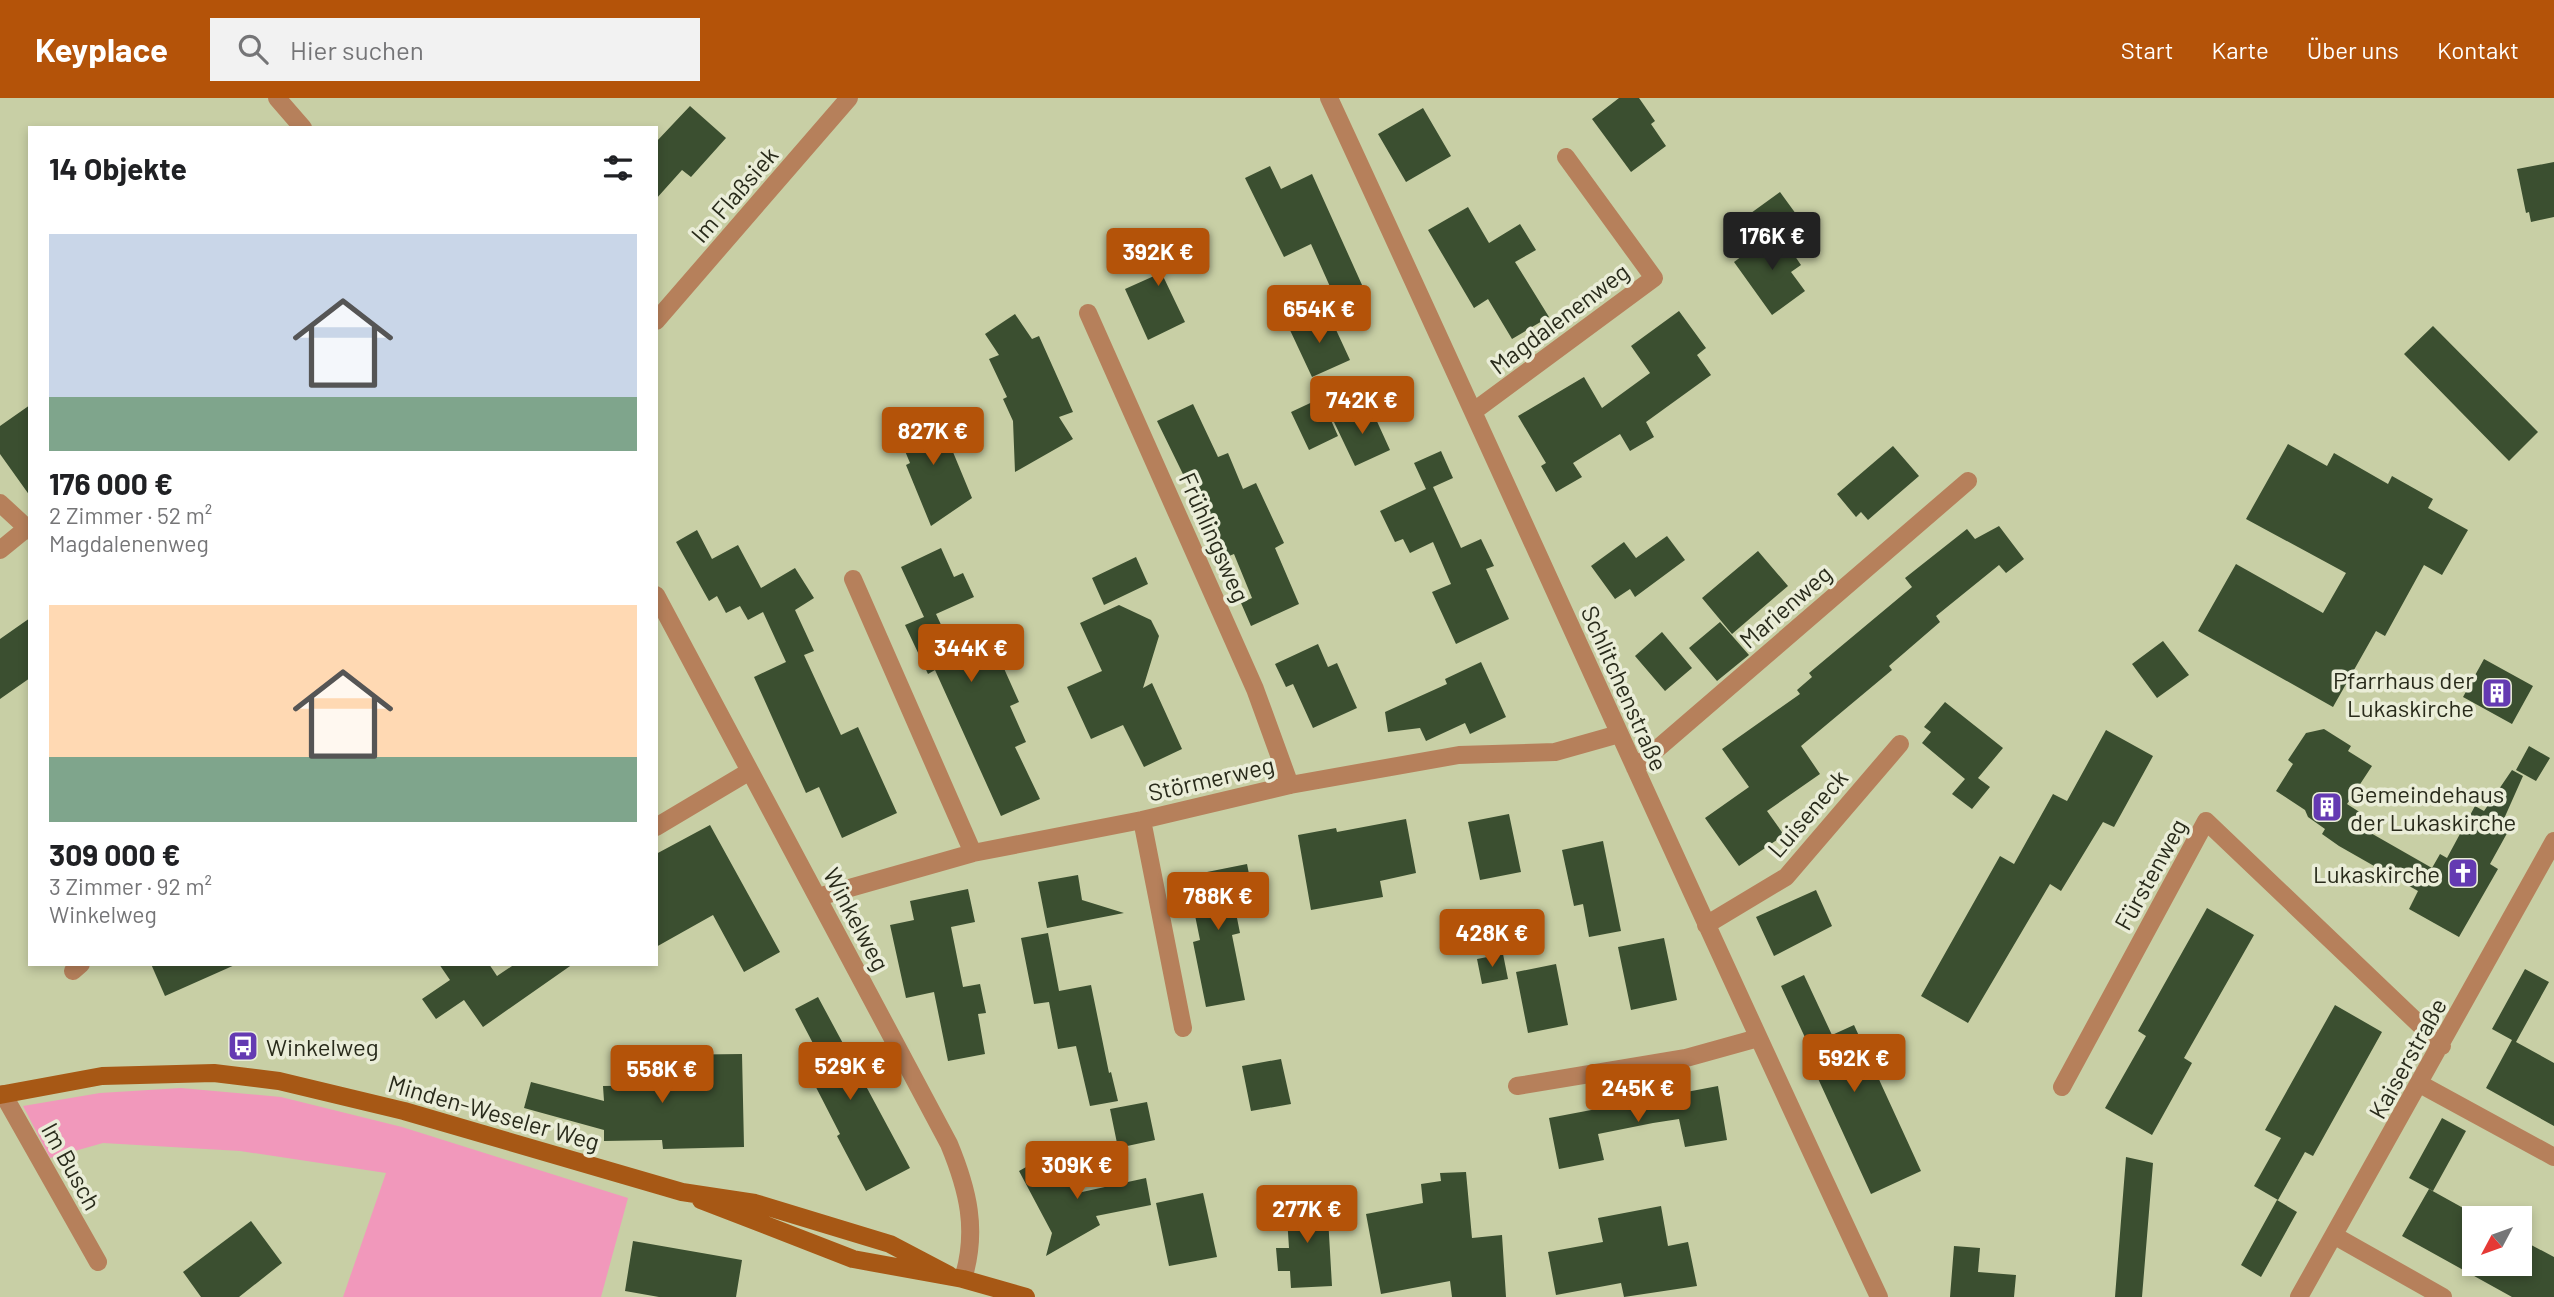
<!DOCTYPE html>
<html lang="de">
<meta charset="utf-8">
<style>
:root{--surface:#fff;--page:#f2f2f2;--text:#202124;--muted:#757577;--accent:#b45309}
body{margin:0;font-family:Barlow,sans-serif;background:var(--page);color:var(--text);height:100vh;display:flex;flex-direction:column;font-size:26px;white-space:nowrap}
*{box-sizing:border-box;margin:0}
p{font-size:23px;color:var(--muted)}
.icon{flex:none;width:38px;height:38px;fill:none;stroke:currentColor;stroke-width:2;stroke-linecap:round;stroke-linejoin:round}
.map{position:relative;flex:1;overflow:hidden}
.sheet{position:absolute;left:28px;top:28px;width:630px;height:840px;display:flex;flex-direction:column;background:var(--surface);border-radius:0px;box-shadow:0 4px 10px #0003}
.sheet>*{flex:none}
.needle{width:46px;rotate:229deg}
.fabs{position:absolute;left:2462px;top:1108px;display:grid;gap:14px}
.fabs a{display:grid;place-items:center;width:70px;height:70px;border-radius:0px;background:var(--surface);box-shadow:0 4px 10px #0003;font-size:35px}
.price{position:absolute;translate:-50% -60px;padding:0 16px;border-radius:7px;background:var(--accent);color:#fff;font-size:23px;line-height:46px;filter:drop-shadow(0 2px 4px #0008)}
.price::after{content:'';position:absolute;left:50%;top:42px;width:21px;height:16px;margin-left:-10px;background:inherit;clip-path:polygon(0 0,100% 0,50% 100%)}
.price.current{background:#222;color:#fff}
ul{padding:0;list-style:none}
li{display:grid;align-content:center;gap:14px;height:371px;padding:0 21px}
li span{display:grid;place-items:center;height:217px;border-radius:0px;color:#555}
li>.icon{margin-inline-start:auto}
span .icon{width:126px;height:126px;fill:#fffc;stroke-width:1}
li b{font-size:30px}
h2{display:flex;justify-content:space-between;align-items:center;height:84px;padding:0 21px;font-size:30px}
header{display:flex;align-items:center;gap:42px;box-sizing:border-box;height:98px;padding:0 35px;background:var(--accent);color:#fff}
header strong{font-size:33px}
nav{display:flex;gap:38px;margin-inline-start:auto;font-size:24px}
.search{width:490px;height:63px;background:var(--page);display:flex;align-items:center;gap:18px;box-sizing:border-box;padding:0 24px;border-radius:0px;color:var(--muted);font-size:26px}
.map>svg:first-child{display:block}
.green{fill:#f198bb}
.building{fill:#3b4f30}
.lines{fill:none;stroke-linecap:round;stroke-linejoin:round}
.street{stroke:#b6805b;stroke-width:18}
.secondary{stroke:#a75815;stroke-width:18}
.labels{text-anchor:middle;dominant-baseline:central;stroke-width:7;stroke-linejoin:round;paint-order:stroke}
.street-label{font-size:24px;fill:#292b1b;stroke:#eaedd8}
.poi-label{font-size:24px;fill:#292b1b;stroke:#eaedd8;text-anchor:end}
</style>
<header>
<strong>Keyplace</strong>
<div class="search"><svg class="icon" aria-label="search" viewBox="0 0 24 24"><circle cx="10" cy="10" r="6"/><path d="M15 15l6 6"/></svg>Hier suchen</div>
<nav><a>Start</a><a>Karte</a><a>Über uns</a><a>Kontakt</a></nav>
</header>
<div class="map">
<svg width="2554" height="1199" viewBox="0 0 2554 1199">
<rect width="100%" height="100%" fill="#c8cfa5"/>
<path class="green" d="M181,990L281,999L402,1029L628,1100L601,1199H343L386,1075L240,1053L103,1045L50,1060L23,1008L100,995Z"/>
<path class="building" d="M1619,0H1639L1655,23L1651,26L1666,48L1631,74L1592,21Z
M690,8L726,40L691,79L682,72L656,101V44Z
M1423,10L1451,58L1406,84L1378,36Z
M2554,64V119L2531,124L2529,114L2526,115L2517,71Z
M1270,68L1281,91L1312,76L1367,198L1340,211L1311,146L1284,159L1245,80Z
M1780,94L1796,116L1767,137L1751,115Z
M1468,109L1489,145L1520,126L1536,152L1515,164L1549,219L1512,241L1488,201L1474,210L1428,132Z
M1777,132L1801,167L1791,174L1805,193L1772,217L1734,164Z
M1171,134L1186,165L1162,176L1185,224L1148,242L1125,191L1154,178L1139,148Z
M1679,213L1706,250L1697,257L1711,277L1646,324L1654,339L1630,353L1620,336L1573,365L1582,379L1556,394L1541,368L1546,365L1518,318L1584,279L1602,310L1650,275L1631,248Z
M1015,216L1032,241L1039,238L1073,314L1059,319L1073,341L1015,374L1013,323L1003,301L1007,299L989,261L999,257L985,236Z
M1315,218L1331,221L1350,262L1312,279L1289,230Z
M2433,228L2538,334L2509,363L2404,256Z
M1321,300L1338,338L1309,352L1291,314Z
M1193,306L1218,359L1228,355L1243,391L1256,385L1284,445L1275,450L1299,506L1251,528L1241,505L1252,500L1234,456L1224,460L1157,323Z
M30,307V398L0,356V328Z
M1370,308L1390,352L1355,368L1334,324Z
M936,313L972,400L931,428L906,367L910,365L895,329Z
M2288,346L2327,368L2334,355L2388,386L2392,378L2433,401L2428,410L2468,432L2442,477L2424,467L2385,538L2376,533L2333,609L2198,533L2236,466L2323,515L2346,475L2246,421Z
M1893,348L1919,378L1868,422L1861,414L1856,419L1837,396Z
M1441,353L1453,380L1433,389L1461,450L1481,441L1494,468L1486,471L1509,521L1456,546L1432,494L1451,486L1433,444L1410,455L1403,441L1395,444L1380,413L1426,391L1414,365Z
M1999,428L2024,461L2006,475L1999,467L1936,518L1940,524L1889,568L1892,572L1801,648L1820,676L1767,713L1784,737L1739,768L1705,720L1749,689L1722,651L1800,596L1797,592L1812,579L1809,575L1912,489L1905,480L1967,431L1975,441Z
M697,432L712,461L738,447L761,490L795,470L814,500L795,512L814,553L804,557L841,637L858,629L897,715L842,740L819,689L806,695L754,579L786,564L763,514L748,522L740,508L726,515L717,498L709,503L676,444Z
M1667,438L1685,462L1635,499L1630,491L1615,501L1591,468L1624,444L1636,460Z
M941,450L954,479L963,475L974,499L936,516L957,561L993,546L1019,604L1010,608L1026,644L1015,649L1040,701L1001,718L935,572L928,576L905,527L924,519L901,469Z
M1758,453L1788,488L1732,536L1702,500Z
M1136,459L1148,486L1104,507L1092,480Z
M1119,507L1151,522L1159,538L1143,590L1152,585L1182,651L1144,669L1123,627L1091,641L1067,589L1102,573L1080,525Z
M30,520V580L0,601V541Z
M1720,524L1749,557L1717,583L1689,550Z
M1662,534L1692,570L1665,593L1635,558Z
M2163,543L2189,577L2157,600L2132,566Z
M1318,546L1328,569L1337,565L1357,610L1313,630L1293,586L1286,589L1275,566Z
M2484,561L2533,588L2512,626L2463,599Z
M1481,564L1506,619L1470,636L1465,625L1426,643L1420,630L1388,634L1385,614L1447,586L1445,581Z
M1945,604L2003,650L1978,680L1990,689L1972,711L1952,696L1965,681L1922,645L1931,634L1924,629Z
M2324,631L2351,648L2348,653L2372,668L2347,706L2361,715L2355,726L2432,770L2440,756L2447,760L2475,708L2484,713L2512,672L2523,678L2503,723L2511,728L2490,766L2498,771L2459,839L2409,811L2418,793L2339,748L2322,736L2325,731L2308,719L2305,712L2276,693L2293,666L2288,662L2306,635Z
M2106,632L2153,658L2114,729L2103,724L2061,793L2050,786L1968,925L1921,898L2000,758L2014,766L2053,696L2067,703Z
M2529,648L2550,660L2536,683L2516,672Z
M1509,716L1521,774L1480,782L1468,724Z
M1406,721L1416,775L1380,783L1383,799L1311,812L1298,737L1336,730L1337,734Z
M710,727L780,854L744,874L713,817L656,849V756Z
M1603,743L1621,833L1589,839L1583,806L1574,808L1562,752Z
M1247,766L1252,791L1232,795L1240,835L1232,837L1245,902L1206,909L1193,844L1200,842L1187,778Z
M1078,777L1082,802L1124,815L1047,830L1038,784Z
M968,791L975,824L951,829L963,889L980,886L986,915L978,916L985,956L948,963L934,894L906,900L890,827L914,822L910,803Z
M1816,792L1832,828L1774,858L1756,819Z
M2207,810L2254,837L2184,960L2192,965L2152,1037L2105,1010L2146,938L2138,933Z
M1048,835L1059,893L1091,887L1109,975L1111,974L1118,1003L1090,1008L1076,948L1058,951L1049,904L1034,906L1021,840Z
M1664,840L1677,902L1631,912L1618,849Z
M1503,856L1508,881L1482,886L1477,861Z
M151,866H237L165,898Z
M439,866H489L497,878L515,866H573L483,929L464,902L436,921L422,901L450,882Z
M1556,866L1568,927L1528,935L1516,874Z
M2525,871L2549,884L2516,944L2554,965V1028L2486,990L2512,942L2492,931Z
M1804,877L1832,937L1854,927L1921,1073L1871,1096L1804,950L1809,948L1781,888Z
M818,899L910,1070L866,1093L837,1038L840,1036L802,962L817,953L795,911Z
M2335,907L2382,934L2313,1058L2305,1054L2278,1102L2254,1088L2281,1040L2265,1032Z
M742,956L744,1049L663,1051L662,1042L604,1043V1032L524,1010L531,984L604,1003L603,988L662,987V957Z
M1281,961L1291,1006L1251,1013L1242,968Z
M1718,988L1727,1042L1685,1049L1679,1021L1653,1025L1598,1036L1604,1062L1559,1071L1549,1020Z
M1147,1004L1155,1042L1118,1050L1110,1011Z
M2442,1020L2466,1033L2433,1093L2409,1080Z
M1053,1054L1074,1093L1080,1090L1082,1094L1146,1080L1151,1107L1096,1118L1100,1127L1046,1158L1052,1135L1019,1073Z
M2126,1059L2153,1065L2142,1199H2115Z
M1466,1074L1472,1140L1502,1137L1506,1199H1452L1450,1183L1381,1196L1366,1116L1423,1105L1421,1086L1441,1083L1440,1075Z
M2429,1091L2474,1116V1166H2520V1141L2554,1159V1199H2512L2402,1138Z
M1203,1095L1217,1159L1169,1168L1156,1105Z
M1327,1102L1332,1188L1291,1190L1290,1173H1278L1276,1150H1289L1286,1104Z
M2277,1102L2297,1114L2261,1179L2241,1167Z
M1661,1108L1668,1148L1688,1144L1697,1188L1624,1199L1621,1185L1556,1197L1548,1154L1603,1144L1598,1120Z
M251,1123L282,1165L239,1199H201L183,1174Z
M633,1143L742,1162L736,1199H659L625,1193Z
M1954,1148L1980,1150L1978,1174L2016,1177L2014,1199H1950Z"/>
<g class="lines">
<path class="street" d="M277,0L303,30
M1329,0C1514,399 1692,801 1879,1199
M1088,215L1255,591L1290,687
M656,223L849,0
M1474,313L1654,180L1566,59
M0,405L27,430
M0,452L27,430L30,433
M853,481L973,755
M656,497L949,1046C968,1092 978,1132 963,1181
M1635,670L1968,383
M1142,722L1183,930
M656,729L750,673
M818,799L973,755L1142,722L1290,687L1459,657L1555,654L1619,636
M1706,827L1786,779L1900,646
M73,873L81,866
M2420,986L2554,1059
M1517,988L1686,960L1758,940
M2062,989L2206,723L2442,948
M3,996L98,1164
M2335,1138L2443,1199
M2299,1199L2554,743"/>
<path class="secondary" d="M0,997L102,978L214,975L279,983L404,1013L682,1094L755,1105L890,1146L949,1177
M701,1102L853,1161L963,1181L1026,1199"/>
</g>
<defs>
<g id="building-square" transform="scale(1.575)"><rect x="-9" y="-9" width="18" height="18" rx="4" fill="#643ab2" stroke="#eaedd8"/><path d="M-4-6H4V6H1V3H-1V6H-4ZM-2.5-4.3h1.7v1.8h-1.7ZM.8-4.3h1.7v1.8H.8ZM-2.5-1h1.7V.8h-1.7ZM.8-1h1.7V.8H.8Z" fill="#fff"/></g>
<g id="church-square" transform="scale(1.575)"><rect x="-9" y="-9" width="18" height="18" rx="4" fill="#643ab2" stroke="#eaedd8"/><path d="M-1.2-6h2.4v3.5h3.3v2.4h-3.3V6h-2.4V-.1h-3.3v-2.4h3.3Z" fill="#fff"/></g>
<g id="bus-square" transform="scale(1.575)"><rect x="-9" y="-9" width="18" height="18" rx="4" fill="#643ab2" stroke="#eaedd8"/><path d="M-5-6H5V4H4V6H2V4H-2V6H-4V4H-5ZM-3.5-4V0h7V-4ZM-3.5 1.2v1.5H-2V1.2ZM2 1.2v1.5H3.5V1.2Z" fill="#fff"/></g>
</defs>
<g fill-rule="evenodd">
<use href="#building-square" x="2497" y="595"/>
<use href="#building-square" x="2327" y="709"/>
<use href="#church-square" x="2463" y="775"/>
<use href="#bus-square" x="243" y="948"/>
</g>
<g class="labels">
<g class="street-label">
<text transform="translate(734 96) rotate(-49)">Im Flaßsiek</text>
<text transform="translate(1559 220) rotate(-37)">Magdalenenweg</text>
<text transform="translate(1215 439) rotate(66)">Frühlingsweg</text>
<text transform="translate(1785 508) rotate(-41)">Marienweg</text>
<text transform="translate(1625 590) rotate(66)">Schlitchenstraße</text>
<text transform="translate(1211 680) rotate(-13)">Störmerweg</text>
<text transform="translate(1807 715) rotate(-49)">Luiseneck</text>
<text transform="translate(2150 776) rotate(-61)">Fürstenweg</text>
<text transform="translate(857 821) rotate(62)">Winkelweg</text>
<text transform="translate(2407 960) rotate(-61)">Kaiserstraße</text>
<text transform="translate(494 1014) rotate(16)">Minden-Weseler Weg</text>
<text transform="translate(72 1068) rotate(61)">Im Busch</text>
</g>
<g class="poi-label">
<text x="2474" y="581">Pfarrhaus der<tspan x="2474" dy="28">Lukaskirche</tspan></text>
<text x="2350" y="695" text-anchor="start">Gemeindehaus<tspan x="2350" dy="28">der Lukaskirche</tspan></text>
<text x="2440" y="775">Lukaskirche</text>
<text x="266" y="948" text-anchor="start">Winkelweg</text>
</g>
</g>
</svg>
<div class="fabs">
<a><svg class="needle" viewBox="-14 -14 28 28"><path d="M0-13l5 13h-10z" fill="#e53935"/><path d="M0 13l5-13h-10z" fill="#757577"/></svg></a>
</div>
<b class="price current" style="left:1772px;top:174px">176K €</b>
<b class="price" style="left:1158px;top:190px">392K €</b>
<b class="price" style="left:1319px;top:247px">654K €</b>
<b class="price" style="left:1362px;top:338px">742K €</b>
<b class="price" style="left:933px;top:369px">827K €</b>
<b class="price" style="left:971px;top:586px">344K €</b>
<b class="price" style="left:1218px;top:834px">788K €</b>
<b class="price" style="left:1492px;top:871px">428K €</b>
<b class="price" style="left:1854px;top:996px">592K €</b>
<b class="price" style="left:850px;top:1004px">529K €</b>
<b class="price" style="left:662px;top:1007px">558K €</b>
<b class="price" style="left:1638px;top:1026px">245K €</b>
<b class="price" style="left:1077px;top:1103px">309K €</b>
<b class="price" style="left:1307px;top:1147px">277K €</b>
<section class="sheet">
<h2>14 Objekte<svg class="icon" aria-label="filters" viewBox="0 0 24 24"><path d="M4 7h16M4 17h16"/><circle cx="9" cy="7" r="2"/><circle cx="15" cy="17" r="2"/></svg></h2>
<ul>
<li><span style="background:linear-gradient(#c9d6e8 75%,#7fa58c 0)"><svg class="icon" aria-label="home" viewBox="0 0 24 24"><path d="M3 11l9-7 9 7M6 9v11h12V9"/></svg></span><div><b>176 000 €</b><p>2 Zimmer · 52 m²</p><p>Magdalenenweg</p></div></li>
<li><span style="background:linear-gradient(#ffd9b3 70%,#7fa58c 0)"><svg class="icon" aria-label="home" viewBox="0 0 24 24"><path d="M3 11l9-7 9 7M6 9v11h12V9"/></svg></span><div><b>309 000 €</b><p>3 Zimmer · 92 m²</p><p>Winkelweg</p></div></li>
</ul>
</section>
</div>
